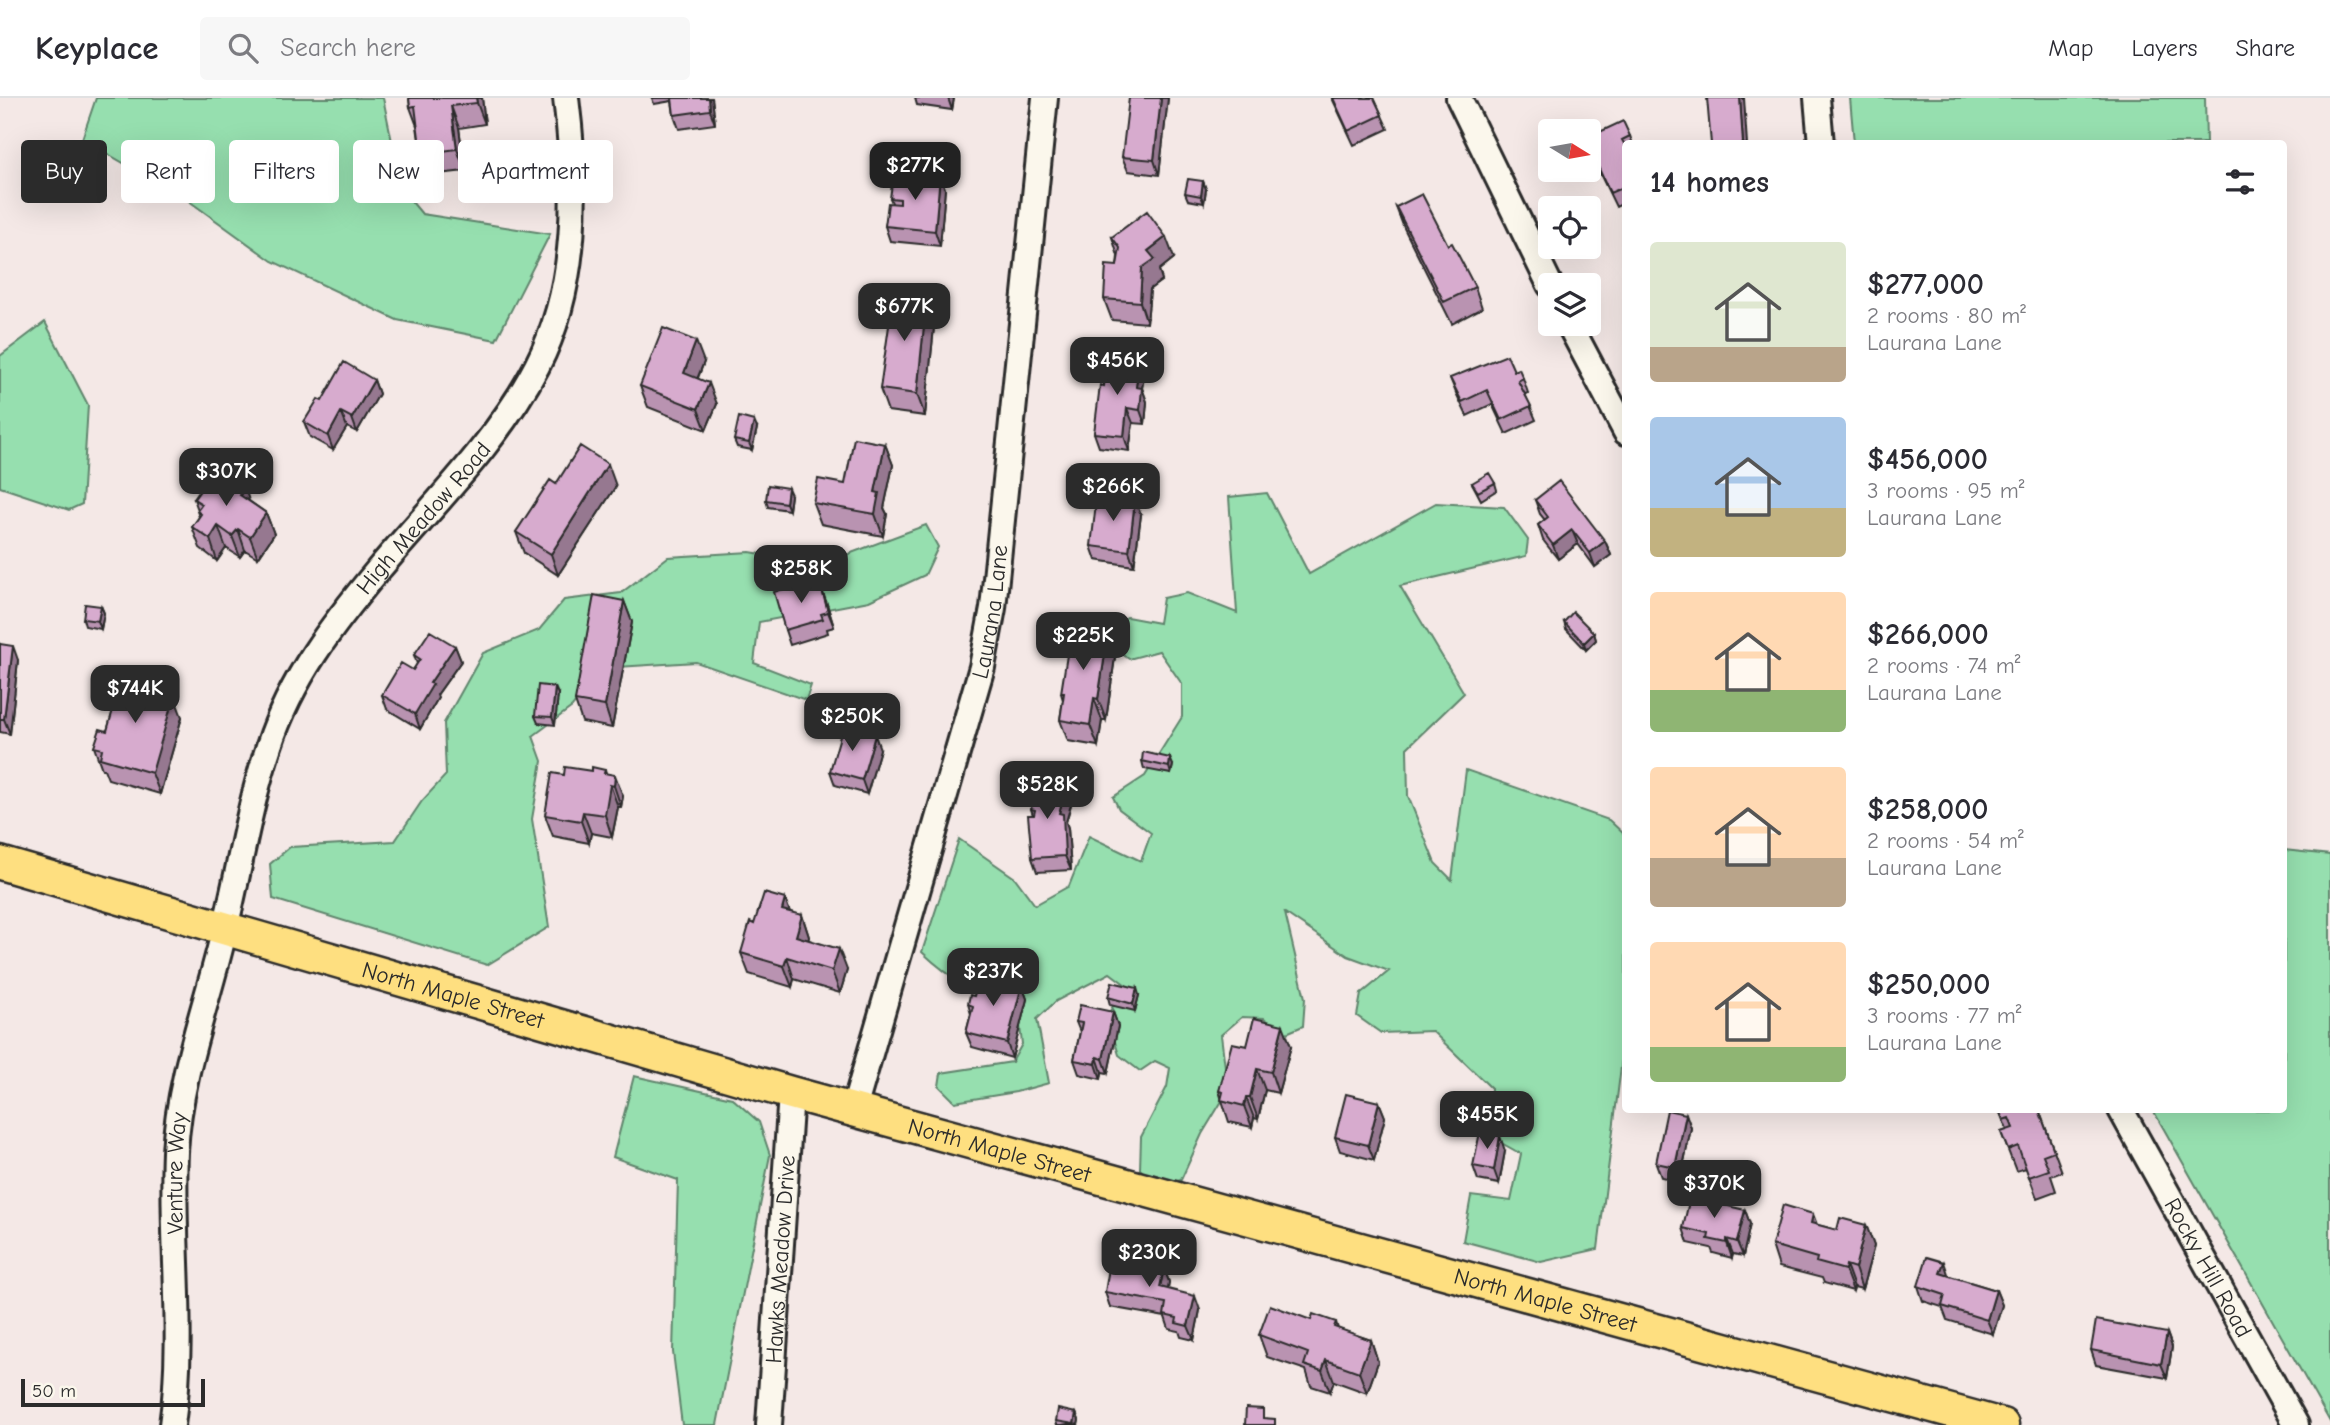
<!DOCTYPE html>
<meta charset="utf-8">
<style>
:root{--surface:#fff;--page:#f7f7f7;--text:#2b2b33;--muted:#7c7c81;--line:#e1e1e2;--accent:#2b2b2b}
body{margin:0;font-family:"Comic Neue",sans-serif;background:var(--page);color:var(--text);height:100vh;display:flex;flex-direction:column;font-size:26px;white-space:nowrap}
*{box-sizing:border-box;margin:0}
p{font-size:23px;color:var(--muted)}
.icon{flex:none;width:38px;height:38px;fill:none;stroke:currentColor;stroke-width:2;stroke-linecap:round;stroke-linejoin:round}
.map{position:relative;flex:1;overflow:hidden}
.panel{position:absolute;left:1622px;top:42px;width:665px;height:973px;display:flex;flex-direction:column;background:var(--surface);border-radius:7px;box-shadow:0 7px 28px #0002}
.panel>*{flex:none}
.hud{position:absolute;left:21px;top:42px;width:665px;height:63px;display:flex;gap:14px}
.needle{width:46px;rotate:101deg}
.buttons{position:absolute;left:1538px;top:21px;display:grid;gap:14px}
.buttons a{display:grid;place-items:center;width:63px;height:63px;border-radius:7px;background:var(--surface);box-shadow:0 7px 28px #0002;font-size:35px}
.scale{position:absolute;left:21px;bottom:18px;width:184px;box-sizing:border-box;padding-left:7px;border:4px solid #2b2b2b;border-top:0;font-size:19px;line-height:24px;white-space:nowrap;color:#2b2b2b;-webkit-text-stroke:5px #fbf7ec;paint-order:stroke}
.price{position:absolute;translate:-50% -60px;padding:0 16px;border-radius:14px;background:var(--accent);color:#fff;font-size:23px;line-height:46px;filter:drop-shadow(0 2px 4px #0008)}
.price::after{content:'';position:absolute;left:50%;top:42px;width:21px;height:16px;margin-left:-10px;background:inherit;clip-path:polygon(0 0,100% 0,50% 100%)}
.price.on{background:#222;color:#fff}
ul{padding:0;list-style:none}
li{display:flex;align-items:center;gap:21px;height:175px;padding:0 28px}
li span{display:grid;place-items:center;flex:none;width:196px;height:140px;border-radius:7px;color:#555}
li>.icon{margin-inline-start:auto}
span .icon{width:84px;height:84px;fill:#fffc;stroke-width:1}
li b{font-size:30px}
h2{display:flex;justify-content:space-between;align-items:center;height:84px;padding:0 28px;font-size:30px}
.chip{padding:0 24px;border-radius:7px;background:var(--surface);box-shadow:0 7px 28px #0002;font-size:24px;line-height:63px}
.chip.on{background:var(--accent);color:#fff}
header{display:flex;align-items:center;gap:42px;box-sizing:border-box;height:98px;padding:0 35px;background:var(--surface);border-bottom:2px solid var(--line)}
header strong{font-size:33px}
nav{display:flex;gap:38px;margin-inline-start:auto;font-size:24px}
.search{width:490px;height:63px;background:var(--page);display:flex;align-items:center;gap:18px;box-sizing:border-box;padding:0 24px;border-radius:7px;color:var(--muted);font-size:26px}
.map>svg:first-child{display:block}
.green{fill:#96dfaf;stroke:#60856d;stroke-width:2}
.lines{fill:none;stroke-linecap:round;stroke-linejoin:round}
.minor-casing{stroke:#2b2b2b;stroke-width:30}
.major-casing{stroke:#2b2b2b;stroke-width:37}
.minor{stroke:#fbf7ec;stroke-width:24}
.major{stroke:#fedf80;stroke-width:32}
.wall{fill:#b993b1;stroke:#2b2b2b;stroke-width:2}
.shaded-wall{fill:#967890;stroke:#2b2b2b;stroke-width:2}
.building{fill:#d7abce;stroke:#2b2b2b;stroke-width:2}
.labels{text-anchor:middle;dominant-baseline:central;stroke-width:5;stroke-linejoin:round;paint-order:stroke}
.street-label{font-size:23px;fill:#2b2b2b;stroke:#fbf7ec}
</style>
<header>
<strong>Keyplace</strong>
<div class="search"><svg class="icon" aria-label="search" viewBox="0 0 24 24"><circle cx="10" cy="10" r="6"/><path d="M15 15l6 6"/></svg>Search here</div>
<nav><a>Map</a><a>Layers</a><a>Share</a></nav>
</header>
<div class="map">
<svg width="2330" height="1327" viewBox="0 0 2330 1327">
<rect width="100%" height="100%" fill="#f4e8e6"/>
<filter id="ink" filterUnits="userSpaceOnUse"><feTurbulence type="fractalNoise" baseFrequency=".0143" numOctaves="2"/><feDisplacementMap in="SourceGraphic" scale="14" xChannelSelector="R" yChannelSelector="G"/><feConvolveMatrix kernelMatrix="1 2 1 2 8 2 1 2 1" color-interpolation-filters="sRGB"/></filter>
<g filter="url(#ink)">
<path class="green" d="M96,0H383L402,92L422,116L550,136L496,242L397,222L272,163L189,103L82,41Z
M1850,0H2205L2206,45H1854Z
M45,224L88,307L82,406L69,412L0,389V258Z
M1267,395L1309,476L1436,405L1504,409L1528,442L1526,458L1400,488L1464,595L1407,650L1408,698L1435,765L1452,782L1466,672L1609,722L1626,738V929L1598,1151L1541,1164L1463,1143L1471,1098L1511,1103L1521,1056L1489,1038L1491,990L1432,933L1381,935L1357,918L1361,896L1389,873L1348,858L1285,815L1305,900L1303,928L1284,936L1264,920L1242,919L1221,937L1228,993L1202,1036L1181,1082L1158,1088L1140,1071L1141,1039L1167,989L1170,970L1155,963L1140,973L1119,957L1107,918L1126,887L1110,875L1056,903L1037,921L1049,985L1016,994L955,1004L939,988L941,975L1012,964L1022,946L1018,911C978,896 954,884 922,854L959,741L1015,780L1035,807L1069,788L1089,738L1141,763L1151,735L1119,711L1113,699L1145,678L1182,619V586L1159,553L1129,561L1104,543L1103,533L1127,519L1159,525L1163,500L1187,495L1237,515L1229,399Z
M926,427L938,449L925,477L869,503L759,524L754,565L811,587L806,602L696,564L602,570L572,609L533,638L542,663L532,721L549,829L487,867L273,801L270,766L290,749L395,743L422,703L446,677L444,625L483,555L539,532L564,502L621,495L668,459L750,454L822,466Z
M2284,752L2330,757V1324L2153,1012H2284Z
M634,978L732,1000L759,1024L770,1057L717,1327H682L673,1254L678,1082L613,1059Z"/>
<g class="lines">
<g class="minor-casing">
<g id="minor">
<path d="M1459,0L1550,187"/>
<path d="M1817,0L1821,46"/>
<path d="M1569,226L1626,334"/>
<path id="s1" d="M854,1011L982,569L993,510L1045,0"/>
<path id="s2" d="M2121,1012L2296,1327"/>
<path id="s3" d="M172,1327C185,1237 171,1145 175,1054C179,977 208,904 225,830C240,769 249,707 269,648C291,580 333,526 378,472C432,408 498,343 537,268C579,187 577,88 566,0"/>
<path id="s4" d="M769,1327L791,995"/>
</g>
</g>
<g class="major-casing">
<g id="major">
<path id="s5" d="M0,765L791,995L2002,1327"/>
</g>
</g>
<use href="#minor" class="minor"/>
<use href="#major" class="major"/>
</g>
<path class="wall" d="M409,0H482L485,26L459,30L465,73L429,77L421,56L417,28L410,9Z
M652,0H712L715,26L679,31L674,17L672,3L654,6Z
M915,0H954L952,12L917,7Z
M1168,0L1159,77L1128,73L1122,59Z
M1332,0H1374L1388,31L1354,47Z
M1630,38L1633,46H1626V104L1616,109L1590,55L1589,52V39Z
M940,77L945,91L940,148L890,143L885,128L892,105L890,100L902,87Z
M1203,83L1206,91L1204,105L1188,102L1185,95Z
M1396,109L1448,147L1475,189L1482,210L1452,226L1404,130Z
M1112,139L1174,160L1159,172L1162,182L1150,191L1147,225L1112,222L1104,201L1117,168L1118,158Z
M935,219L925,318L888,313L880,291Z
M704,264L698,280L717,306L706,332L648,309L640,288Z
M1514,273L1523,280L1528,295L1525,296L1536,322L1506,336L1492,306L1467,318L1456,295L1450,280Z
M1144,278L1142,290L1147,304L1145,326L1133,325L1129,353L1099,349L1094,335L1104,288Z
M374,282L379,296L357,334L347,329L333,352L310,339L304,324L322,303Z
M757,330L752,352L737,349L734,342Z
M885,346L893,367L884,410L887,416L883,438L821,426L813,405L845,386Z
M1472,385H1495L1497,392L1481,402Z
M556,386L616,388L558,477L524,455L516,434Z
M791,397L789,412L768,409L766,402Z
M194,401L249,403L266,415L274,436L258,460L245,452L240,459L226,450L217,463L200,450L192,429L199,419L197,413L198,412Z
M1535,402L1605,443L1611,457L1595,469L1578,446L1558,461L1543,442L1538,427L1545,422L1540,416Z
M1141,417L1134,468L1096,462L1091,448Z
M810,483L813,491L826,503L834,529L827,531L828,535L790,547L785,532Z
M624,503L632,524L612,630L582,624L575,603Z
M101,508L104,515L101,531L85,528L83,521Z
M1564,524L1594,535L1596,542L1586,552L1566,531Z
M0,546L18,562L10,636L0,634Z
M455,548L461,563L437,597L438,600L420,631L387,611L382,597L413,572L417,566L414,557Z
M1116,552L1106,622H1102L1098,648L1068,643L1060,622L1063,602L1061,595Z
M558,596L555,627L538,625L535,618Z
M170,597L182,619L160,696L108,681L104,671H102L94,649L107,633L114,610L110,600Z
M880,651L867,696L835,687L830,673Z
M1142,663L1173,667L1171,676L1144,671Z
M605,672L606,676L623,698L621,709H618L612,739L591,735L589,745L553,738L545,717L564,677Z
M1072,703L1066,724L1068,730L1071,772L1037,774L1032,760L1033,717L1031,711Z
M785,801L790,814L802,817L809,839L808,841L847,872L840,895L794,881L792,889L749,876L741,855L754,826Z
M1022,887L1027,901L1012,960L972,949L966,935L971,916L968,906L974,898Z
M1139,897L1135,913L1110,907L1108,899Z
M1113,914L1118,928L1108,975L1102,974L1101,981L1079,976L1074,962L1080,934L1076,924Z
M1247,948H1291L1278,995L1265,992L1258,1021L1254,1020L1252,1029L1229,1024L1219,993Z
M1379,1004L1385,1019L1374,1062L1340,1053L1335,1039Z
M1999,1012H2039L2062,1074L2051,1078L2056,1093L2037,1100L2026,1070L2016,1073L2001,1034L2007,1032Z
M1686,1016L1691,1030L1680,1083L1661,1079L1656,1065Z
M1505,1053L1499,1086L1478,1082L1473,1068Z
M1745,1112L1750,1126L1743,1158L1733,1156L1732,1160L1713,1155L1711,1150L1688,1145L1683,1130Z
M1817,1127L1837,1132L1866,1127L1874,1148L1862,1191L1854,1189L1853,1193L1824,1185L1822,1180L1779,1169L1772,1147Z
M1127,1167L1164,1170L1169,1184L1168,1191L1200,1212L1194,1242L1181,1239L1179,1233L1169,1231L1165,1219L1110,1209L1105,1194Z
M1949,1178L1996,1192L2002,1207L1993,1236L1947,1222L1942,1209L1923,1203L1918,1188Z
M1311,1222L1336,1224L1338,1231L1371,1242L1378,1264L1367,1295L1334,1283L1330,1294L1311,1288L1306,1272L1267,1259L1259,1237Z
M2167,1235L2172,1249L2167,1280L2096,1267L2091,1252Z
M1076,1315L1079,1322L1078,1327H1057L1056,1323Z"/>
<path class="shaded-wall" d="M476,0H482L485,26L477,5Z
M709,0H712L715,26L710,12Z
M948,0H954L952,12Z
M1161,0H1168L1159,77L1154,62Z
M1740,0H1744L1747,46H1743Z
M451,8L459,30L465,73L457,51Z
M940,77L945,91L940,148L935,133Z
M1203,83L1206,91L1204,105L1201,98Z
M1166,139L1174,160L1159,172L1162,182L1150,191L1147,225L1140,204L1142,170L1148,153Z
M927,198L935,219L925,318L917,296Z
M696,243L704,264L691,296L684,275Z
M1139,264L1144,278L1142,290L1147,304L1145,326L1140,312L1136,289Z
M374,282L379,296L357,334L352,320Z
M709,285L717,306L706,332L698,311Z
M1127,310L1133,325L1129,353L1124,338Z
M341,314L347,329L333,352L328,338Z
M754,323L757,330L752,352L749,345Z
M885,346L893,367L884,410L887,416L883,438L875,416V394Z
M608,366L616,388L558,477L551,456Z
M245,390L252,412L240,397Z
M788,390L791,397L789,412L786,405Z
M1135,402L1141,417L1134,468L1129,453Z
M266,415L274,436L258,460L250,439Z
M218,428L226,450L217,463L210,441Z
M238,431L245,452L240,459L232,438Z
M1572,432L1578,446L1558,461L1553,447Z
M1605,443L1611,457L1595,469L1590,455Z
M821,489L826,503L834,529L828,514Z
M624,503L632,524L612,630L605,608Z
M101,508L104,515L101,531L98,523Z
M1109,531L1116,552L1106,622L1098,601Z
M1594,535L1596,542L1586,552L1584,545Z
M13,548L18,562L10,636L4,621Z
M455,548L461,563L437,597L438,600L420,631L415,616L430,585Z
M555,589L558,596L555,627L552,619Z
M168,592L172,603L174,598L182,619L160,696L152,675Z
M1094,600L1102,622L1098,648L1090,627Z
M875,637L880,651L867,696L862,682Z
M1170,660L1173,667L1171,676L1169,669Z
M605,672L618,709L612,739L605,717Z
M615,677L623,698L621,709L614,688Z
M1066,689L1072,703L1066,724L1068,730L1071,772L1065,758L1059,715Z
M583,714L591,735L589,745L581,723Z
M785,801L793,822L782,812Z
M802,817L809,839L803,859L796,838Z
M839,851L847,872L840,895L832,873Z
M787,859L794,881L792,889L784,868Z
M1022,887L1027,901L1012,960L1007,945Z
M1137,890L1139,897L1135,913L1133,906Z
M1113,914L1118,928L1108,975L1103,961Z
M1283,927L1291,948L1278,995L1271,974Z
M1097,959L1102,974L1101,981L1096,966Z
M1257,971L1265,992L1258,1021L1250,999Z
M1246,999L1254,1020L1252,1029L1244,1008Z
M1379,1004L1385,1019L1374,1062L1368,1047Z
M1686,1016L1691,1030L1680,1083L1675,1069Z
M1500,1038L1505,1053L1499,1086L1494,1072Z
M1745,1112L1750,1126L1743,1158L1737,1144Z
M1813,1116L1821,1137L1811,1125Z
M1866,1127L1874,1148L1862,1191L1855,1170Z
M1727,1141L1733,1156L1732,1160L1727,1145Z
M1944,1164L1949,1179L1940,1175Z
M1846,1167L1854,1189L1853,1193L1845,1172Z
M1164,1170L1169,1184L1166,1203L1160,1189Z
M1996,1192L2002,1207L1993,1236L1987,1222Z
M1195,1198L1200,1212L1194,1242L1188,1228Z
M2167,1235L2172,1249L2167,1280L2161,1266Z
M1371,1242L1378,1264L1367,1295L1359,1274Z
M1326,1262L1334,1283L1330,1294L1322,1273Z
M1076,1315L1079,1322L1078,1327L1074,1326Z"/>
<path class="building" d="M409,0H476L477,5L451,8L457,51L421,56L415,8L410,9Z
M672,0H709L710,12L674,17Z
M1129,0H1161L1154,62L1122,59Z
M1333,0H1374L1382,17L1348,33Z
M1707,0H1740L1743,46H1711Z
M1623,23L1630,38L1622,42L1626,49V88L1610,95L1589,49V39Z
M903,73L940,77L935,133L885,128L888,105L900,106V101L890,100L892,86L902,87Z
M1188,81L1203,83L1201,98L1185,95Z
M1422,96L1448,147L1452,145L1475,189L1444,204L1396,109Z
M1147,113L1166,139L1148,153L1155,161L1142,170L1140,204L1104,201L1106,167L1117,168L1120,150L1112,139Z
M894,193L927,198L917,296L880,291Z
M663,230L696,243L684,275L709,285L698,311L640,288Z
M1507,257L1514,273L1519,271L1523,280L1518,283L1531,308L1501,322L1487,292L1462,304L1450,280Z
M1107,260L1139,264L1136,289L1142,290L1140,312L1127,310L1124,338L1094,335L1100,287L1104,288Z
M344,264L374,282L352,320L341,314L328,338L304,324L318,301L322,303Z
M739,319L754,323L749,345L734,342Z
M854,340L885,346L875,394L879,395L875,416L813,405L818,381L845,386Z
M580,348L608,366L551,456L516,434L550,382L556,386Z
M216,370L245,390L240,397L266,415L250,439L238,431L232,438L218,428L210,441L192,429L201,416L197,413L202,406L194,401Z
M1489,375L1495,385L1478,394L1472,385Z
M1559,383L1605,443L1590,455L1572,432L1553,447L1538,427L1548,419L1535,402Z
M768,387L788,390L786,405L766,402Z
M1097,397L1135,402L1129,453L1091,448Z
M810,483L812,491L821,489L828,514L821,516L823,521L785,532L774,494Z
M594,497L624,503L605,608L575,603Z
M85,506L101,508L98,523L83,521Z
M1573,514L1594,535L1584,545L1564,524Z
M1072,525L1109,531L1098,601L1094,600L1090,627L1060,622L1064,595H1061Z
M430,533L455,548L430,585L433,586L415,616L382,597L401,565L413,572L420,561L414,557Z
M0,546L13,548L4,621H0Z
M116,578L168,592V596L174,598L152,675L100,660L102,651L94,649L100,631L107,633L116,601L110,600Z
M538,587L555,589L552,619L535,618Z
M843,628L875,637L862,682L830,673Z
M1143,654L1170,660L1169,669L1142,663Z
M565,669L592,673V669L605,672L604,675L615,677L614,688L610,687L605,717L583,714L581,723L545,717L552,675L564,677Z
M1038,681L1066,689L1059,715L1063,716L1065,758L1032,760L1028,717H1034L1035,712L1031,711Z
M764,795L785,801L782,812L802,817L796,838L839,851L832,873L787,859L784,868L741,855L750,824L754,826Z
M980,876L1022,887L1007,945L966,935L973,908L968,906L970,897L974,898Z
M1112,884L1137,890L1133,906L1108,899Z
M1080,907L1113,914L1103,961L1097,959L1096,966L1074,962L1082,925L1076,924Z
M1254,920L1283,927L1271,974L1257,971L1250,999H1246L1244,1008L1221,1002L1223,994L1219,993L1232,945L1247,948Z
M1346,996L1379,1004L1368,1047L1335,1039Z
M1667,1012L1686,1016L1675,1069L1656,1065Z
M1999,1012H2039L2054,1053L2043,1057L2049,1072L2029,1079L2018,1048L2008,1052L2001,1034L2013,1030L2009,1020L2003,1022Z
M1480,1034L1500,1038L1494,1072L1473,1068Z
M1690,1099L1745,1112L1737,1144L1727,1141V1145L1708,1141L1709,1136L1683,1130Z
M1783,1107L1813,1116L1811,1125L1837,1132L1840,1120L1866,1127L1855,1170L1846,1167L1845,1172L1816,1164L1817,1160L1772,1147Z
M1927,1159L1944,1164L1940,1175L1996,1192L1987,1222L1942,1208L1945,1197L1918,1188Z
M1110,1164L1127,1167L1128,1164L1164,1170L1160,1189L1195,1198L1188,1228L1176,1225L1177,1220L1164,1217L1166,1205L1105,1194Z
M1270,1207L1311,1222L1313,1216L1336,1224L1334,1229L1371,1242L1359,1274L1326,1262L1322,1273L1304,1267L1308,1255L1259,1237Z
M2096,1222L2167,1235L2161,1266L2091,1252Z
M1246,1310L1263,1311V1320L1275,1321V1327H1245Z
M1058,1311L1076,1315L1074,1326L1056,1323Z"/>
</g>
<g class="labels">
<g class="street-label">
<text stroke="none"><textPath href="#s3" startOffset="968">High Meadow Road</textPath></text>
<text stroke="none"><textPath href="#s1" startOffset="516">Laurana Lane</textPath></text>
<text stroke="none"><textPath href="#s5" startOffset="472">North Maple Street</textPath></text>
<text stroke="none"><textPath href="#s5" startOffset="1040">North Maple Street</textPath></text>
<text stroke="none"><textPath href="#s3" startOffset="252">Venture Way</textPath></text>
<text stroke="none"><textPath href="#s4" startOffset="166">Hawks Meadow Drive</textPath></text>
<text stroke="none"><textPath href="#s2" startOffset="180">Rocky Hill Road</textPath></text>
<text stroke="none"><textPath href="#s5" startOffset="1606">North Maple Street</textPath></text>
</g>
</g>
</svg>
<div class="buttons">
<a><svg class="needle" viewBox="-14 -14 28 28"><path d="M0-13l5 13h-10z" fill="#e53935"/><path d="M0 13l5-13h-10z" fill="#7c7c81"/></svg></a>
<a><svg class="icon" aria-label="locate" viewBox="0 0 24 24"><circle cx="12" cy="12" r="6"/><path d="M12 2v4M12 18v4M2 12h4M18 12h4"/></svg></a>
<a><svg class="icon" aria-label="layers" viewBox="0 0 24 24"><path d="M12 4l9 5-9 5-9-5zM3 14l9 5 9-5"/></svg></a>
</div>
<div class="scale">50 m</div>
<b class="price on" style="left:915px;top:104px">$277K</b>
<b class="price" style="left:904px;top:245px">$677K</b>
<b class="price" style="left:1117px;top:299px">$456K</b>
<b class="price" style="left:226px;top:410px">$307K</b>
<b class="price" style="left:1113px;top:425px">$266K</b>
<b class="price" style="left:801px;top:507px">$258K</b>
<b class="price" style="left:1083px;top:574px">$225K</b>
<b class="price" style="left:135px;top:627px">$744K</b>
<b class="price" style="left:852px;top:655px">$250K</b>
<b class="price" style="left:1047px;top:723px">$528K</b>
<b class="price" style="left:993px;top:910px">$237K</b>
<b class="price" style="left:1487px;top:1053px">$455K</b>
<b class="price" style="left:1714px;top:1122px">$370K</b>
<b class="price" style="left:1149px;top:1191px">$230K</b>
<div class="hud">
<a class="chip on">Buy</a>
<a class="chip">Rent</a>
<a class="chip">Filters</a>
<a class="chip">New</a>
<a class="chip">Apartment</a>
</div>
<section class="panel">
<h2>14 homes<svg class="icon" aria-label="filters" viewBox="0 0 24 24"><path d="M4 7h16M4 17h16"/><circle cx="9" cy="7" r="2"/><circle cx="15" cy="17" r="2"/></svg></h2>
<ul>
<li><span style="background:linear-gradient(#dfe7d0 75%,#b9a48a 0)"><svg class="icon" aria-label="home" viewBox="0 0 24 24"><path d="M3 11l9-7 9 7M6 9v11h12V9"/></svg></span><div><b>$277,000</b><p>2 rooms · 80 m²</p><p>Laurana Lane</p></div></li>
<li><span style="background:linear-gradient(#a9c7e8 65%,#c2b280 0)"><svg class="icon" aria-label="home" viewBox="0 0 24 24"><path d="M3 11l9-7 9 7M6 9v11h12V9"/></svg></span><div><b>$456,000</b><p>3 rooms · 95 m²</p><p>Laurana Lane</p></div></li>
<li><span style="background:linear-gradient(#ffd9b3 70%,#8fb573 0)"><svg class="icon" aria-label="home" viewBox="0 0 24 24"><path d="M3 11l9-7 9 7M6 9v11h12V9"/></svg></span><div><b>$266,000</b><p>2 rooms · 74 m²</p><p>Laurana Lane</p></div></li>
<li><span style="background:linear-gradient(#ffd9b3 65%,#b9a48a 0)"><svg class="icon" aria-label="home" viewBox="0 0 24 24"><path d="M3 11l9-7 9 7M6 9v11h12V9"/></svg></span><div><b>$258,000</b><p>2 rooms · 54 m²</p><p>Laurana Lane</p></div></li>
<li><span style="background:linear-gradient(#ffd9b3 75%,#8fb573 0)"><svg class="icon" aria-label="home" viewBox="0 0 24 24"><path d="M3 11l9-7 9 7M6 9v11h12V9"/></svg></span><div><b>$250,000</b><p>3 rooms · 77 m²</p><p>Laurana Lane</p></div></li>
</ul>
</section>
</div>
